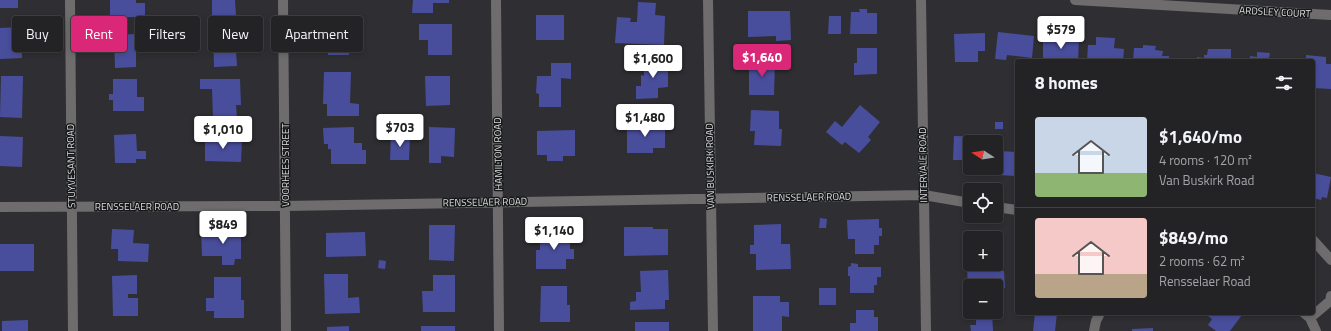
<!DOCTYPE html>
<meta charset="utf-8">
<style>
:root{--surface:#232326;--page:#2b2b2e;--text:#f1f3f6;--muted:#a3a4a7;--line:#404043;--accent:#db2777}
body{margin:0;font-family:"Titillium Web",sans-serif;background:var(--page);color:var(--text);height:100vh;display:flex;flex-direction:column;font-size:15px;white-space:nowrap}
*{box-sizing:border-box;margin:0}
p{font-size:13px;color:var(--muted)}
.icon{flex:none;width:22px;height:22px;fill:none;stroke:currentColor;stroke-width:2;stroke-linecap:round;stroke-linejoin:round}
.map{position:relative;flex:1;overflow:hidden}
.details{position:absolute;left:1015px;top:59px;width:300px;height:256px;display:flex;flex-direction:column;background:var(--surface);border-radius:4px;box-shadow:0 2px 6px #0003,0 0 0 1px var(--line)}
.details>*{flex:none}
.banner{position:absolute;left:12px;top:16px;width:380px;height:36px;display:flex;gap:8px}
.needle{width:26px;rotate:282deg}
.tools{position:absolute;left:963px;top:135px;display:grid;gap:8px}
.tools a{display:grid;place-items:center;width:40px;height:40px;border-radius:4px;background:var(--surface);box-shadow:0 2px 6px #0003,0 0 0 1px var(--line);font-size:20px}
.price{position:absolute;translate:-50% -34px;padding:0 9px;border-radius:4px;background:#fff;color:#222;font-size:13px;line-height:26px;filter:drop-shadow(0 1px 2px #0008)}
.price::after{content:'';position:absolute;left:50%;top:24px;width:12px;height:9px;margin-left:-6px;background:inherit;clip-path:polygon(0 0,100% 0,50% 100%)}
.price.current{background:var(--accent);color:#fff}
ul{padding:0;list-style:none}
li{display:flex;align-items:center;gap:12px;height:100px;padding:0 20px}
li+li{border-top:1px solid var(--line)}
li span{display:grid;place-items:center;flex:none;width:112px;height:80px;border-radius:4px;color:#555}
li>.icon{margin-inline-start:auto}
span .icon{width:48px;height:48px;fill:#fffc;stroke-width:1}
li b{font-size:17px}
h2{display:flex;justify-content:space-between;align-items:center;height:48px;padding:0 20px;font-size:17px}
.chip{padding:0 14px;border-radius:4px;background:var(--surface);box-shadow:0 2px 6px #0003,0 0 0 1px var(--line);font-size:14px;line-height:36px}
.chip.current{background:var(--accent);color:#fff}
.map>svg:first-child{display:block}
.building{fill:#494e9c}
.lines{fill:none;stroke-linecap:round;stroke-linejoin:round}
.minor{stroke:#6e6c6c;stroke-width:10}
.labels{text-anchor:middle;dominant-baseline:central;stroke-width:3;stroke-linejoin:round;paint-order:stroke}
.street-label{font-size:10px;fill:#dddee0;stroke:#171819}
</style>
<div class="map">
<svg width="1331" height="331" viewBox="0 0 1331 331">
<rect width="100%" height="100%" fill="#2f2f33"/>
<path class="building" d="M0,0H18V8H0Z
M110,0H136V3H145V17H110Z
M212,0H235L236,16H212Z
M413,0H449V3H433V13H412Z
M638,2L656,3L655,15L665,16L664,45L615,43L617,17L631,18L630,22H637Z
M859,9H867V13H877V34H850L851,12H860Z
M748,11H790L791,40L776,41V36L748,37Z
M536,15H564V40H536Z
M829,16H841V34H828Z
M349,19V55H328V40H325V20Z
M419,24H452V55H428V40H419Z
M21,27L22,58L0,59V28Z
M238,29L239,51H236L237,66L214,67L213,30Z
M998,32L1034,36L1032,58L1007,55L1006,60L995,59Z
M985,33V51H978V62H955L954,34Z
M136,34V67L115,68L114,35Z
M1096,37L1115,38L1114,48L1124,49L1123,61H1087L1088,45H1096Z
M1043,39L1079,40L1078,61H1043Z
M1143,45L1156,46L1155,50L1163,51L1162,56H1169V61H1133L1134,48H1143Z
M857,48H877V74L854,75V63H857Z
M1208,49H1231V61H1197V57L1204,58V55H1207Z
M1257,52L1270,53L1269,58H1277V61H1250V56L1257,57Z
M1306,55L1326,57V64H1331V89L1313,88V61H1306Z
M644,59H668V87L658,88V98L636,99V86H641V75L644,76Z
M749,61H775L774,95H749Z
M551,63H571V79L561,78V107H539V94L536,93L537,76H551Z
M324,72H351L350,103L359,104V116H327V104H323Z
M1,76H23L22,118L0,117Z
M425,76H450V105L426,106Z
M113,79H137V97H144V111H113V100H109V94H113Z
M200,79H240L241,105H236L237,118H213L212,89H200Z
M860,105L880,122L868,137L871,140L859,153L845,142L842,145L826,132L835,121L842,127Z
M751,110L779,111V129H782L781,146L754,145L755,131H750Z
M995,122H1003V129H995Z
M380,123H389L388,133H380Z
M627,124H665V148H653V153H627Z
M354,127V143H362V150H366V164H331V149H328V144H324L323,128Z
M429,127L455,128L454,157L441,156V163H429Z
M575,130V156H563V161H547V155H537V131Z
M136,134L137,151H146V159H136V163H115L114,135Z
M0,136L23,137L22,167L0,166Z
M391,136H410L409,160H390Z
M954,136L988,137V142H970V163H964V160H953Z
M205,138L242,139L241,162L205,161Z
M999,151L1017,152V176L997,175Z
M1313,173L1331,177L1327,198L1322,197L1321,200L1313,198Z
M820,218L827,219L826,228H819Z
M879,219V228H882V236H879V245H874V254H855V239H848L847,220Z
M781,224V244H790L791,269L756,270V254H750V245H754V225Z
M429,225H455L454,261L429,260Z
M226,227H241V259H235L234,265H222V256H202L201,231H226Z
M624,227H653V229H668V255L624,256Z
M112,229L134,230L133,243L149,244L148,262L118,261V249H111Z
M365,232L366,256L326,257V233Z
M540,233H570V249H574V259H566V269H536V250H540Z
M0,244H34V271H0Z
M379,260L386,261L385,269L378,268Z
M851,263L858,264V267H881V277H877V285H874V293H850V276H848V267L851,266Z
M975,264H986V266L997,265V271H1004L1005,288H996V286H970V289H968L967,266L975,265Z
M668,270L669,300H665V309L630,310V302L636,301V292H641L640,271Z
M324,274H348V298L359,297L360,313L325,314Z
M137,275V294H128V298H138V316H113L112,276Z
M433,275H455V312H423L422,291H433Z
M214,277H241V300H244V318H214V311H206V298H214Z
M541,286H567V305H570V322H540Z
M819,288H836V305H819Z
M753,296H780V302H789V317L782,316V331H753Z
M856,310H874V317H878V331H850V323H856Z
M976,312H992L993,331H971L970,325H976Z
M1035,313H1057L1055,331H1033Z
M1204,313H1239L1242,315L1230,331H1216L1208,325L1212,319Z
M28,320V331H2V321Z
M635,322H669V331H635Z
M349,326V331H327V327Z
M421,326H455V331H421Z
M1153,328V331H1132V329Z"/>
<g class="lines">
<path class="minor" d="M70,0L73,331
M283,0L286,331
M496,0L499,331
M708,0L713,331
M921,0L926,331
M1075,0L1331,15
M0,207L285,206L924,195L970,203
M996,207L1017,210
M1313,240L1331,260
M1304,313L1310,318L1316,331
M1310,318L1330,301L1331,296
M1094,331L1096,321L1100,313"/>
</g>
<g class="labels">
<g class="street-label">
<text transform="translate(1275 12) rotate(3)">ARDSLEY COURT</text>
<text transform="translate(498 154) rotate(-91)">HAMILTON ROAD</text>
<text transform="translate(285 165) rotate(-90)">VOORHEES STREET</text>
<text transform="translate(923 165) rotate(-91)">INTERVALE ROAD</text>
<text transform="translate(71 166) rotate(-91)">STUYVESANT ROAD</text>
<text transform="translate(710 166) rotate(-91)">VAN BUSKIRK ROAD</text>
<text transform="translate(809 197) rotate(-1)">RENSSELAER ROAD</text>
<text transform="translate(485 202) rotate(-1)">RENSSELAER ROAD</text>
<text x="137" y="206">RENSSELAER ROAD</text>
</g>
</g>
</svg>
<div class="tools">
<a><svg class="needle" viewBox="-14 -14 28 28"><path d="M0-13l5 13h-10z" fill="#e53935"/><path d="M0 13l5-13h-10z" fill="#a3a4a7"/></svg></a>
<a><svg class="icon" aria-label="locate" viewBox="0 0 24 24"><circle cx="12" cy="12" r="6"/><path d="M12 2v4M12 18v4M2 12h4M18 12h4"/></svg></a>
<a>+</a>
<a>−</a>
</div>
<b class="price" style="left:1061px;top:50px">$579</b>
<b class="price current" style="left:762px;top:78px">$1,640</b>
<b class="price" style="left:653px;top:79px">$1,600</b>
<b class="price" style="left:645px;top:138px">$1,480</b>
<b class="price" style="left:400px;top:148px">$703</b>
<b class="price" style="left:223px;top:150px">$1,010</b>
<b class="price" style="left:223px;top:245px">$849</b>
<b class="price" style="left:554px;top:251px">$1,140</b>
<div class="banner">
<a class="chip">Buy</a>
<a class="chip current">Rent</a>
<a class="chip">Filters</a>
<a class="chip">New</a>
<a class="chip">Apartment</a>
</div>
<section class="details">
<h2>8 homes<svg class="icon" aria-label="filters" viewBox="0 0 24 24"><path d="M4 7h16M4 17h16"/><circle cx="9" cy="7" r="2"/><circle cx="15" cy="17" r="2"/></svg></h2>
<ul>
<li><span style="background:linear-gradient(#c9d6e8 70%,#8fb573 0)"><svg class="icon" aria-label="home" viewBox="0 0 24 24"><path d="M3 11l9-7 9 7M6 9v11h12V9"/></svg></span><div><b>$1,640/mo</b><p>4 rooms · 120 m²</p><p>Van Buskirk Road</p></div></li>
<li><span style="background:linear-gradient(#f6c9c9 70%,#b9a48a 0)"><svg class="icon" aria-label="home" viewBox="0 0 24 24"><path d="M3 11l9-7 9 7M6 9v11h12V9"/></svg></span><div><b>$849/mo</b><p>2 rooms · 62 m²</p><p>Rensselaer Road</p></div></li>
</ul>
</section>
</div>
